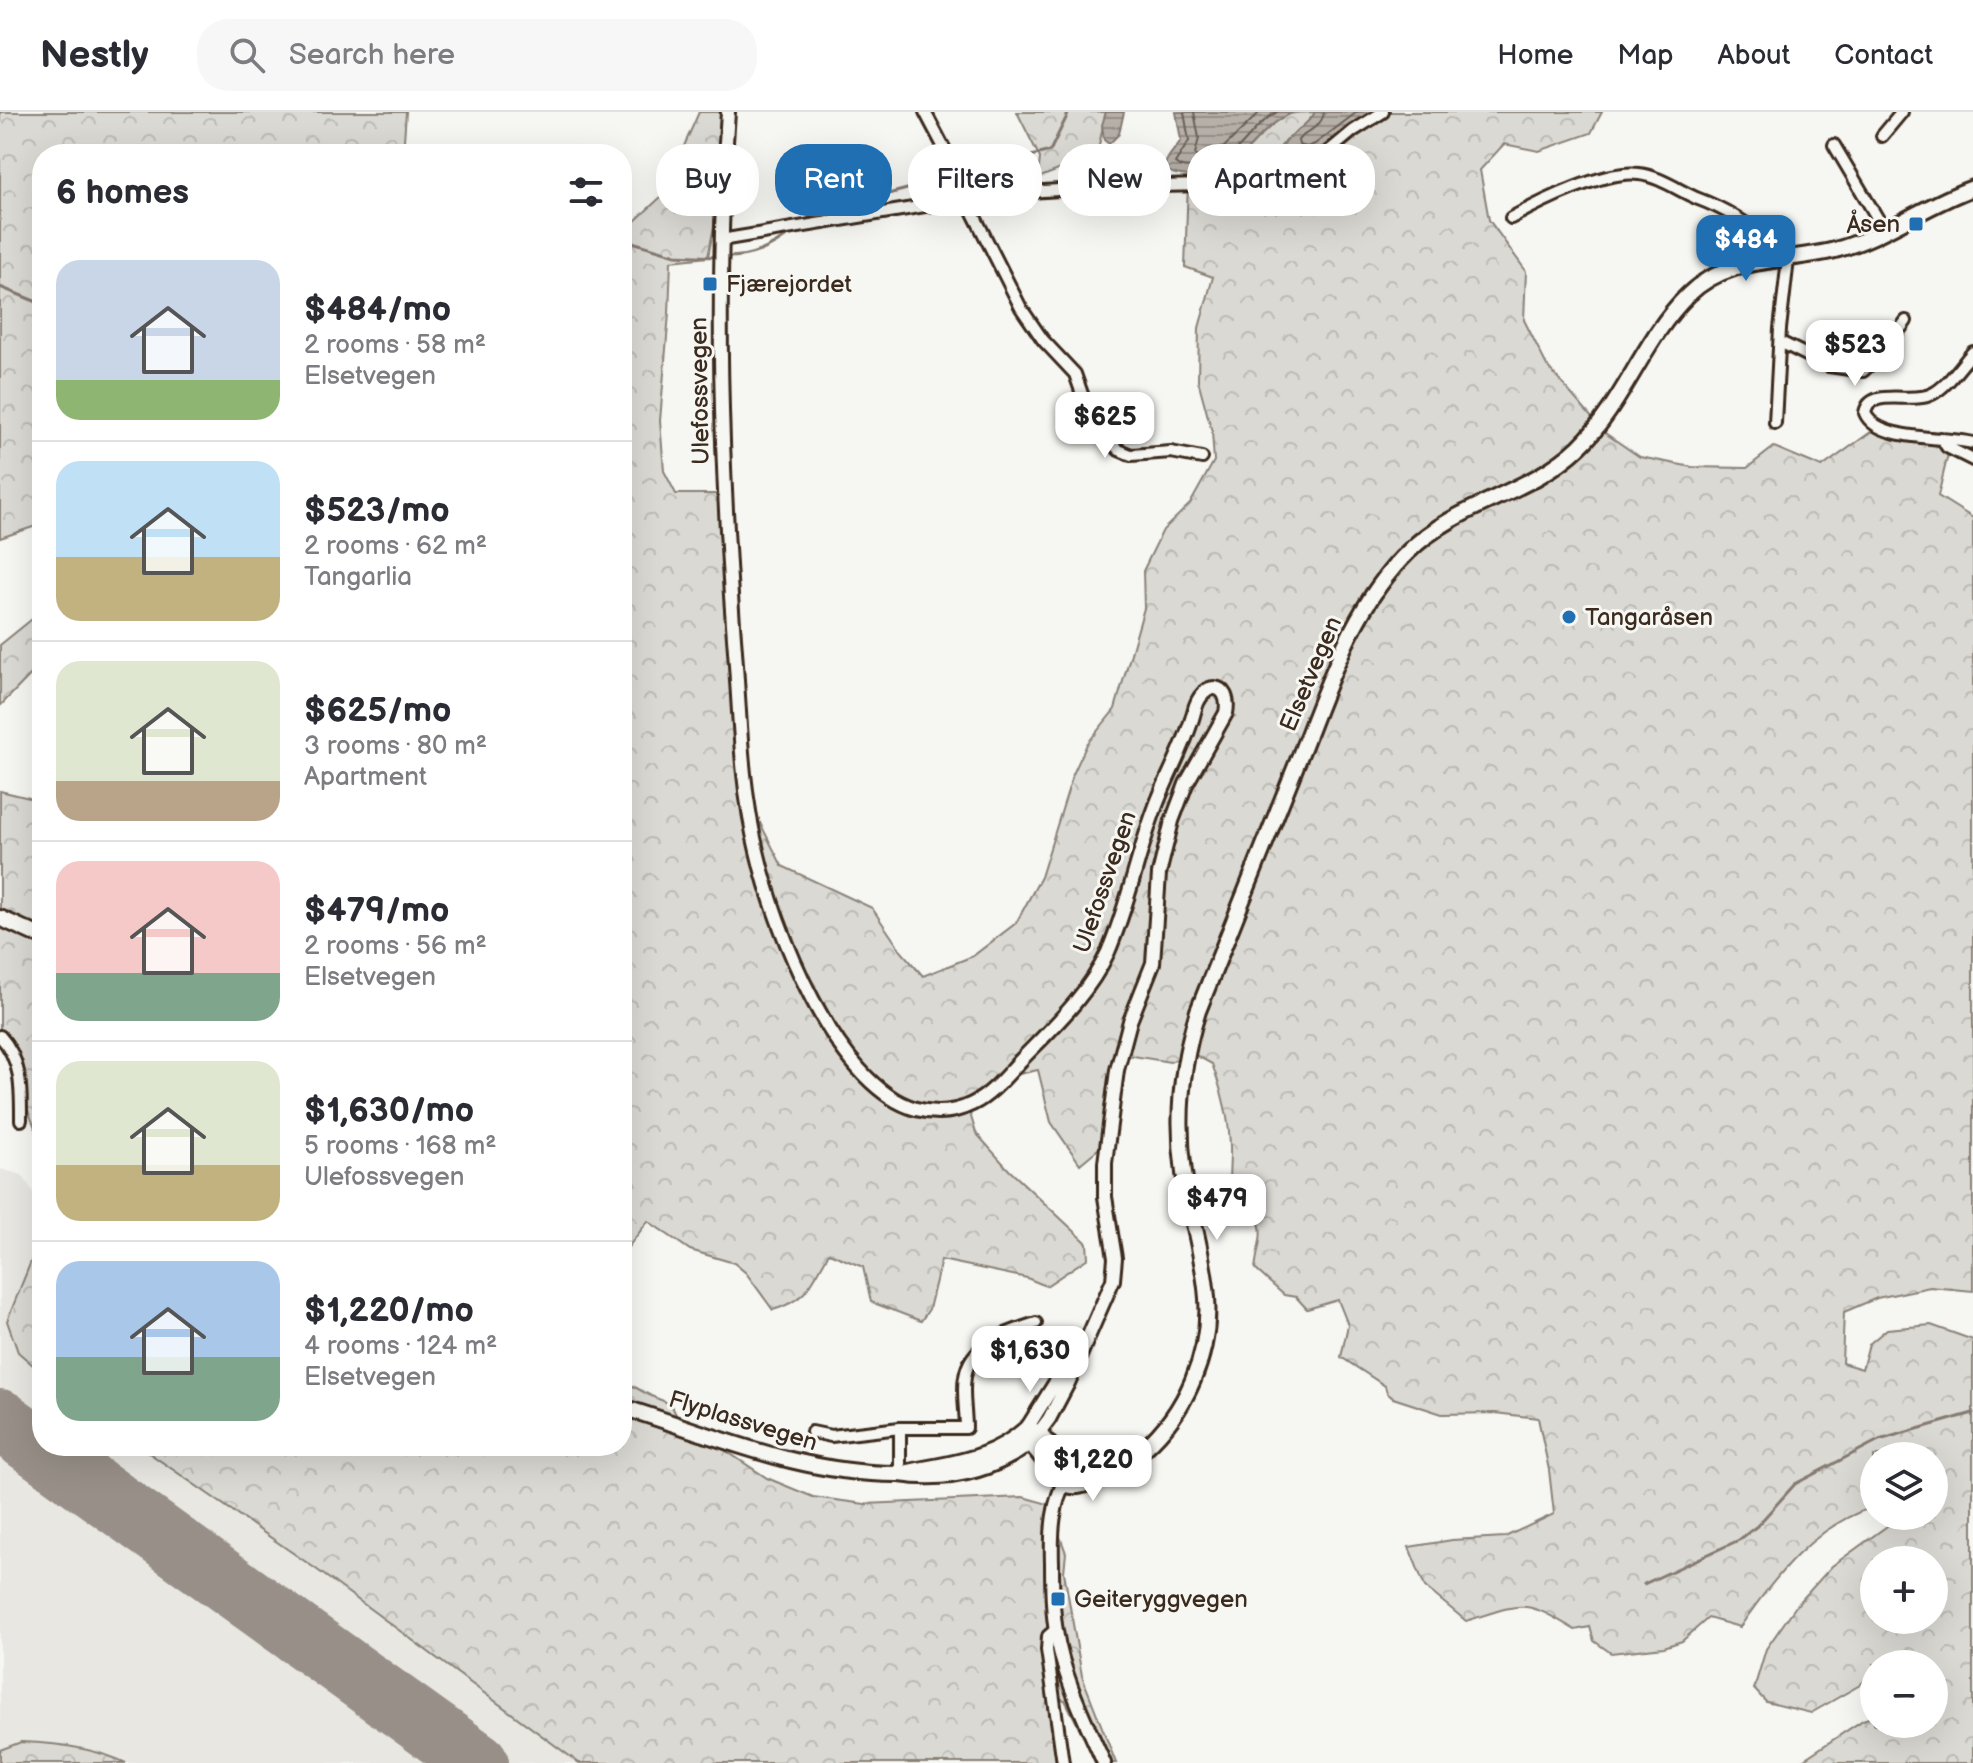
<!DOCTYPE html>
<meta charset="utf-8">
<style>
:root{--surface:#fff;--page:#f7f7f7;--text:#2b2b33;--muted:#7c7c81;--line:#e1e1e2;--accent:#1f6fb2}
body{margin:0;font-family:"Balsamiq Sans",sans-serif;background:var(--page);color:var(--text);height:100vh;display:flex;flex-direction:column;font-size:30px;white-space:nowrap}
*{box-sizing:border-box;margin:0}
p{font-size:26px;color:var(--muted)}
.icon{flex:none;width:44px;height:44px;fill:none;stroke:currentColor;stroke-width:2;stroke-linecap:round;stroke-linejoin:round}
.map{position:relative;flex:1;overflow:hidden}
.side{position:absolute;left:32px;top:32px;width:600px;height:1312px;display:flex;flex-direction:column;background:var(--surface);border-radius:32px;box-shadow:0 8px 32px #0002}
.side>*{flex:none}
.banner{position:absolute;left:656px;top:32px;width:760px;height:72px;display:flex;gap:16px}
.buttons{position:absolute;left:1860px;top:1330px;display:grid;gap:16px}
.buttons a{display:grid;place-items:center;width:88px;height:88px;border-radius:50%;background:var(--surface);box-shadow:0 8px 32px #0002;font-size:40px}
.price{position:absolute;translate:-50% -68px;padding:0 18px;border-radius:16px;background:#fff;color:#222;font-size:26px;line-height:52px;filter:drop-shadow(0 2px 4px #0008)}
.price::after{content:'';position:absolute;left:50%;top:48px;width:24px;height:18px;margin-left:-12px;background:inherit;clip-path:polygon(0 0,100% 0,50% 100%)}
.price.active{background:var(--accent);color:#fff}
ul{padding:0;list-style:none}
li{display:flex;align-items:center;gap:24px;height:200px;padding:0 24px}
li+li{border-top:2px solid var(--line)}
li span{display:grid;place-items:center;flex:none;width:224px;height:160px;border-radius:24px;color:#555}
li>.icon{margin-inline-start:auto}
span .icon{width:96px;height:96px;fill:#fffc;stroke-width:1}
li b{font-size:34px}
h2{display:flex;justify-content:space-between;align-items:center;height:96px;padding:0 24px;font-size:34px}
.tag{padding:0 28px;border-radius:32px;background:var(--surface);box-shadow:0 8px 32px #0002;font-size:28px;line-height:72px}
.tag.active{background:var(--accent);color:#fff}
header{display:flex;align-items:center;gap:48px;box-sizing:border-box;height:112px;padding:0 40px;background:var(--surface);border-bottom:2px solid var(--line)}
header strong{font-size:38px}
nav{display:flex;gap:44px;margin-inline-start:auto;font-size:28px}
.search{width:560px;height:72px;background:var(--page);display:flex;align-items:center;gap:20px;box-sizing:border-box;padding:0 28px;border-radius:32px;color:var(--muted);font-size:30px}
.map>svg:first-child{display:block}
.built{fill:#e8e7e2}
.forest{fill:url(#forest-crowns);stroke:#8a8278;stroke-width:2;fill-rule:evenodd}
.water{fill:url(#water-rules);stroke:#857a71;stroke-width:2}
.lines{fill:none;stroke-linecap:round;stroke-linejoin:round}
.shore{stroke:#6c6056;stroke-width:2}
.stream{stroke:#857a71;stroke-width:3}
.runway{stroke:#989088;stroke-width:62}
.minor-casing{stroke:#3b2a1e;stroke-width:16}
.tertiary-casing{stroke:#3b2a1e;stroke-width:18}
.secondary-casing{stroke:#3b2a1e;stroke-width:20}
.minor{stroke:#f6f6f2;stroke-width:10}
.tertiary{stroke:#f6f6f2;stroke-width:12}
.secondary{stroke:#f6f6f2;stroke-width:14}
.poi-dot{fill:#1f6fb2;stroke:#f6f6f2;stroke-width:3}
.labels{text-anchor:middle;dominant-baseline:central;stroke-width:6;stroke-linejoin:round;paint-order:stroke}
.poi-label{font-size:24px;fill:#3b2a1e;stroke:#f6f6f2;text-anchor:start}
.street-label{font-size:24px;fill:#3b2a1e;stroke:#f6f6f2}
</style>
<header>
<strong>Nestly</strong>
<div class="search"><svg class="icon" aria-label="search" viewBox="0 0 24 24"><circle cx="10" cy="10" r="6"/><path d="M15 15l6 6"/></svg>Search here</div>
<nav><a>Home</a><a>Map</a><a>About</a><a>Contact</a></nav>
</header>
<div class="map">
<svg width="1973" height="1651" viewBox="0 0 1973 1651">
<defs>
<pattern id="forest-crowns" width="20" height="18" patternUnits="userSpaceOnUse" patternTransform="scale(2)"><rect width="20" height="18" fill="#dad9d3"/><path d="M2 6a3 3 0 1 1 6 0M12 15a3 3 0 1 1 6 0" fill="none" stroke="#bcbab5"/></pattern>
<pattern id="water-rules" width="6" height="5" patternUnits="userSpaceOnUse" patternTransform="scale(2)"><rect width="6" height="5" fill="#b6b0a9"/><path d="M0 2.5h6" fill="none" stroke="#958f89"/></pattern>
</defs>
<rect width="100%" height="100%" fill="#f6f6f2"/>
<filter id="ink" filterUnits="userSpaceOnUse"><feTurbulence type="fractalNoise" baseFrequency=".0125" numOctaves="2"/><feDisplacementMap in="SourceGraphic" scale="16" xChannelSelector="R" yChannelSelector="G"/><feConvolveMatrix kernelMatrix="1 2 1 2 8 2 1 2 1" color-interpolation-filters="sRGB"/></filter>
<g filter="url(#ink)">
<path class="built" d="M0,1057L22,1063L42,1094V1334H139L316,1457L579,1651H10L0,1647Z"/>
<path class="forest" d="M0,0H406L403,42H42V412L0,426Z
M699,0H727L724,42L716,72L714,114L708,145L671,149L669,201L660,309L664,359L676,382H717L730,395L748,658L759,709L782,754L872,796L901,839L923,864L973,844L1016,811L1041,765L1073,662L1087,632L1115,597L1144,496L1143,459L1163,418L1190,392L1214,349L1212,320L1198,268L1199,216L1213,165L1185,155L1188,70L1191,64C1244,65 1251,19 1290,2C1298,0 1308,0 1315,0C1312,9 1290,24 1281,34L1288,42C1295,42 1301,45 1307,44C1323,42 1356,10 1373,0H1602L1591,21L1539,39L1504,32L1480,58L1489,108L1526,159L1524,208L1547,254L1605,321L1640,345L1692,355L1747,356L1774,335L1822,355L1872,319L1894,326L1936,330L1948,342L1938,384L1973,406V1179L1930,1175L1877,1186L1844,1200L1842,1251L1862,1257L1869,1232L1887,1217L1931,1213L1973,1228V1651H1798L1863,1608L1874,1604V1612H1934V1552H1874V1559L1860,1573L1811,1601L1766,1590L1754,1577L1766,1537L1796,1494L1832,1454L1901,1404H1934V1344H1874V1395C1815,1412 1774,1466 1740,1515L1708,1506L1682,1529L1664,1535L1611,1541L1594,1529L1590,1515L1575,1518C1523,1486 1523,1491 1466,1509L1425,1475L1409,1435L1452,1428L1505,1425L1554,1402L1549,1358L1538,1306L1495,1301L1442,1302L1393,1286L1387,1281L1385,1274L1341,1245L1348,1213L1338,1188L1307,1197L1296,1185L1284,1183L1255,1157C1259,1123 1273,1108 1233,1090C1226,1070 1231,1053 1230,1033C1229,1005 1222,979 1212,952L1192,941L1170,950L1127,943L1116,966L1104,1032L1080,1052L1051,1010L1038,958L1010,964L968,995L976,1021L1009,1058L1087,1131L1088,1146L1046,1174L1027,1166L941,1148L929,1197L921,1209L871,1190L863,1155L829,1141C811,1171 809,1187 773,1198L746,1161L734,1151L690,1138L648,1109L622,1143V121L662,84ZM1874,1448H1934V1508H1874Z
M1017,0H1106L1097,43L1038,66L1040,46Z
M42,499V551L0,594V533Z
M0,679L42,689V1033L23,986V959L9,927L0,921Z
M42,1122V1261L18,1240L7,1209Z
M622,1268L651,1284L671,1292L678,1307L767,1366L813,1385L865,1392L1023,1385L1048,1392L1066,1441L1064,1460L1082,1564L1116,1651H1097L1065,1588L1049,1585L1057,1651H579L316,1457L139,1334H622Z
M21,1630C56,1631 94,1636 126,1651H0V1638Z"/>
<path class="water" d="M1106,0H1124L1119,22L1109,32L1104,28L1102,13Z
M1176,0H1293C1288,3 1281,6 1276,10C1242,34 1236,72 1181,63C1149,58 1175,40 1181,28Z
M1315,0H1373C1343,17 1318,55 1281,39C1286,21 1309,15 1315,0Z"/>
<g class="lines">
<path class="shore" d="M1184,0L1189,29L1175,51C1181,56 1185,56 1193,56C1238,57 1245,17 1277,0
M1194,0L1199,26L1195,42L1199,46L1220,39L1260,0
M1324,0C1323,14 1307,19 1298,28L1299,33L1307,35L1315,32L1357,0"/>
<path class="stream" d="M805,109L813,102L1050,39L1069,0
M622,127L676,143L716,145
M723,145C751,146 772,136 793,119
M0,175L42,192
M1644,1472L1739,1428L1757,1414L1795,1372L1879,1328L1973,1301"/>
<path class="runway" d="M0,1308L478,1651"/>
<g class="minor-casing">
<path id="minor" d="M925,0L961,68L965,85L1021,196L1043,228L1075,262L1089,302L1104,323L1119,338L1131,343L1171,340L1202,346
M1882,24L1902,0
M1834,33L1885,119
M1511,106C1540,90 1606,57 1639,62C1658,64 1678,78 1696,86C1720,95 1747,109 1764,128L1766,149
M721,128L997,82L1107,75L1257,72L1317,49L1353,19L1383,0
M1780,230L1829,254L1863,259L1883,240L1906,209
M1973,240C1961,253 1948,274 1932,282C1911,293 1870,274 1865,301C1877,330 1946,324 1973,331
M1775,311L1780,217L1788,147
M1941,326L1947,335L1973,348
M0,924C22,948 21,977 21,1008
M900,1316V1362
M812,1320L831,1324L900,1316H966C966,1300 962,1281 965,1265C970,1231 1008,1220 1036,1211
M1055,1518L1048,1524L1047,1538L1063,1651"/>
</g>
<g class="tertiary-casing">
<path id="tertiary" d="M728,0C715,176 721,351 734,526C740,597 740,671 757,739C774,814 835,974 916,997C935,1002 954,1001 972,992C991,983 1006,964 1021,948C1053,915 1088,883 1108,840C1128,794 1137,745 1154,699C1166,665 1185,635 1194,600C1202,566 1232,570 1226,601L1186,672L1172,709L1159,762L1153,851L1130,909L1117,958L1105,1051V1085L1115,1146L1113,1168L1068,1271L1049,1307L1034,1327
M1028,1324L1027,1316L1079,1233
M1068,1362C1052,1391 1051,1419 1052,1451C1052,1474 1052,1497 1056,1519C1063,1565 1085,1608 1104,1651"/>
</g>
<g class="secondary-casing">
<path id="secondary" d="M0,806L42,825
M622,1295C714,1323 801,1363 900,1362
M1114,1357L1084,1362L1070,1359L1040,1321L1027,1316C989,1351 946,1351 900,1362C947,1369 991,1359 1030,1331C1064,1369 1060,1392 1114,1357C1124,1350 1135,1346 1144,1337C1186,1300 1211,1242 1207,1186C1204,1144 1190,1103 1184,1061C1176,1005 1181,953 1198,899C1232,815 1265,730 1299,646C1328,574 1352,494 1409,439C1457,391 1530,382 1579,335C1624,292 1643,227 1688,183C1728,143 1784,151 1835,138C1884,125 1925,93 1973,76"/>
</g>
<use href="#minor" class="minor"/>
<use href="#tertiary" class="tertiary"/>
<use href="#secondary" class="secondary"/>
</g>
</g>
<g class="poi-dot">
<rect x="1908" y="104" width="16" height="16" rx="4"/>
<rect x="702" y="164" width="16" height="16" rx="4"/>
<circle cx="1569" cy="505" r="8"/>
<rect x="1050" y="1479" width="16" height="16" rx="4"/>
</g>
<g class="labels">
<g class="poi-label">
<text x="1900" y="112" text-anchor="end">Åsen</text>
<text x="726" y="172">Fjærejordet</text>
<text x="1585" y="505">Tangaråsen</text>
<text x="1074" y="1487">Geiteryggvegen</text>
</g>
<g class="street-label">
<text transform="translate(700 279) rotate(-91)">Ulefossvegen</text>
<text transform="translate(1311 562) rotate(-67)">Elsetvegen</text>
<text transform="translate(1105 770) rotate(-71)">Ulefossvegen</text>
<text transform="translate(743 1309) rotate(17)">Flyplassvegen</text>
</g>
</g>
</svg>
<div class="buttons">
<a><svg class="icon" aria-label="layers" viewBox="0 0 24 24"><path d="M12 4l9 5-9 5-9-5zM3 14l9 5 9-5"/></svg></a>
<a>+</a>
<a>−</a>
</div>
<b class="price active" style="left:1746px;top:171px">$484</b>
<b class="price" style="left:1855px;top:276px">$523</b>
<b class="price" style="left:1105px;top:348px">$625</b>
<b class="price" style="left:1217px;top:1130px">$479</b>
<b class="price" style="left:1030px;top:1282px">$1,630</b>
<b class="price" style="left:1093px;top:1391px">$1,220</b>
<div class="banner">
<a class="tag">Buy</a>
<a class="tag active">Rent</a>
<a class="tag">Filters</a>
<a class="tag">New</a>
<a class="tag">Apartment</a>
</div>
<section class="side">
<h2>6 homes<svg class="icon" aria-label="filters" viewBox="0 0 24 24"><path d="M4 7h16M4 17h16"/><circle cx="9" cy="7" r="2"/><circle cx="15" cy="17" r="2"/></svg></h2>
<ul>
<li><span style="background:linear-gradient(#c9d6e8 75%,#8fb573 0)"><svg class="icon" aria-label="home" viewBox="0 0 24 24"><path d="M3 11l9-7 9 7M6 9v11h12V9"/></svg></span><div><b>$484/mo</b><p>2 rooms · 58 m²</p><p>Elsetvegen</p></div></li>
<li><span style="background:linear-gradient(#bfe0f5 60%,#c2b280 0)"><svg class="icon" aria-label="home" viewBox="0 0 24 24"><path d="M3 11l9-7 9 7M6 9v11h12V9"/></svg></span><div><b>$523/mo</b><p>2 rooms · 62 m²</p><p>Tangarlia</p></div></li>
<li><span style="background:linear-gradient(#dfe7d0 75%,#b9a48a 0)"><svg class="icon" aria-label="home" viewBox="0 0 24 24"><path d="M3 11l9-7 9 7M6 9v11h12V9"/></svg></span><div><b>$625/mo</b><p>3 rooms · 80 m²</p><p>Apartment</p></div></li>
<li><span style="background:linear-gradient(#f6c9c9 70%,#7fa58c 0)"><svg class="icon" aria-label="home" viewBox="0 0 24 24"><path d="M3 11l9-7 9 7M6 9v11h12V9"/></svg></span><div><b>$479/mo</b><p>2 rooms · 56 m²</p><p>Elsetvegen</p></div></li>
<li><span style="background:linear-gradient(#dfe7d0 65%,#c2b280 0)"><svg class="icon" aria-label="home" viewBox="0 0 24 24"><path d="M3 11l9-7 9 7M6 9v11h12V9"/></svg></span><div><b>$1,630/mo</b><p>5 rooms · 168 m²</p><p>Ulefossvegen</p></div></li>
<li><span style="background:linear-gradient(#a9c7e8 60%,#7fa58c 0)"><svg class="icon" aria-label="home" viewBox="0 0 24 24"><path d="M3 11l9-7 9 7M6 9v11h12V9"/></svg></span><div><b>$1,220/mo</b><p>4 rooms · 124 m²</p><p>Elsetvegen</p></div></li>
</ul>
</section>
</div>
